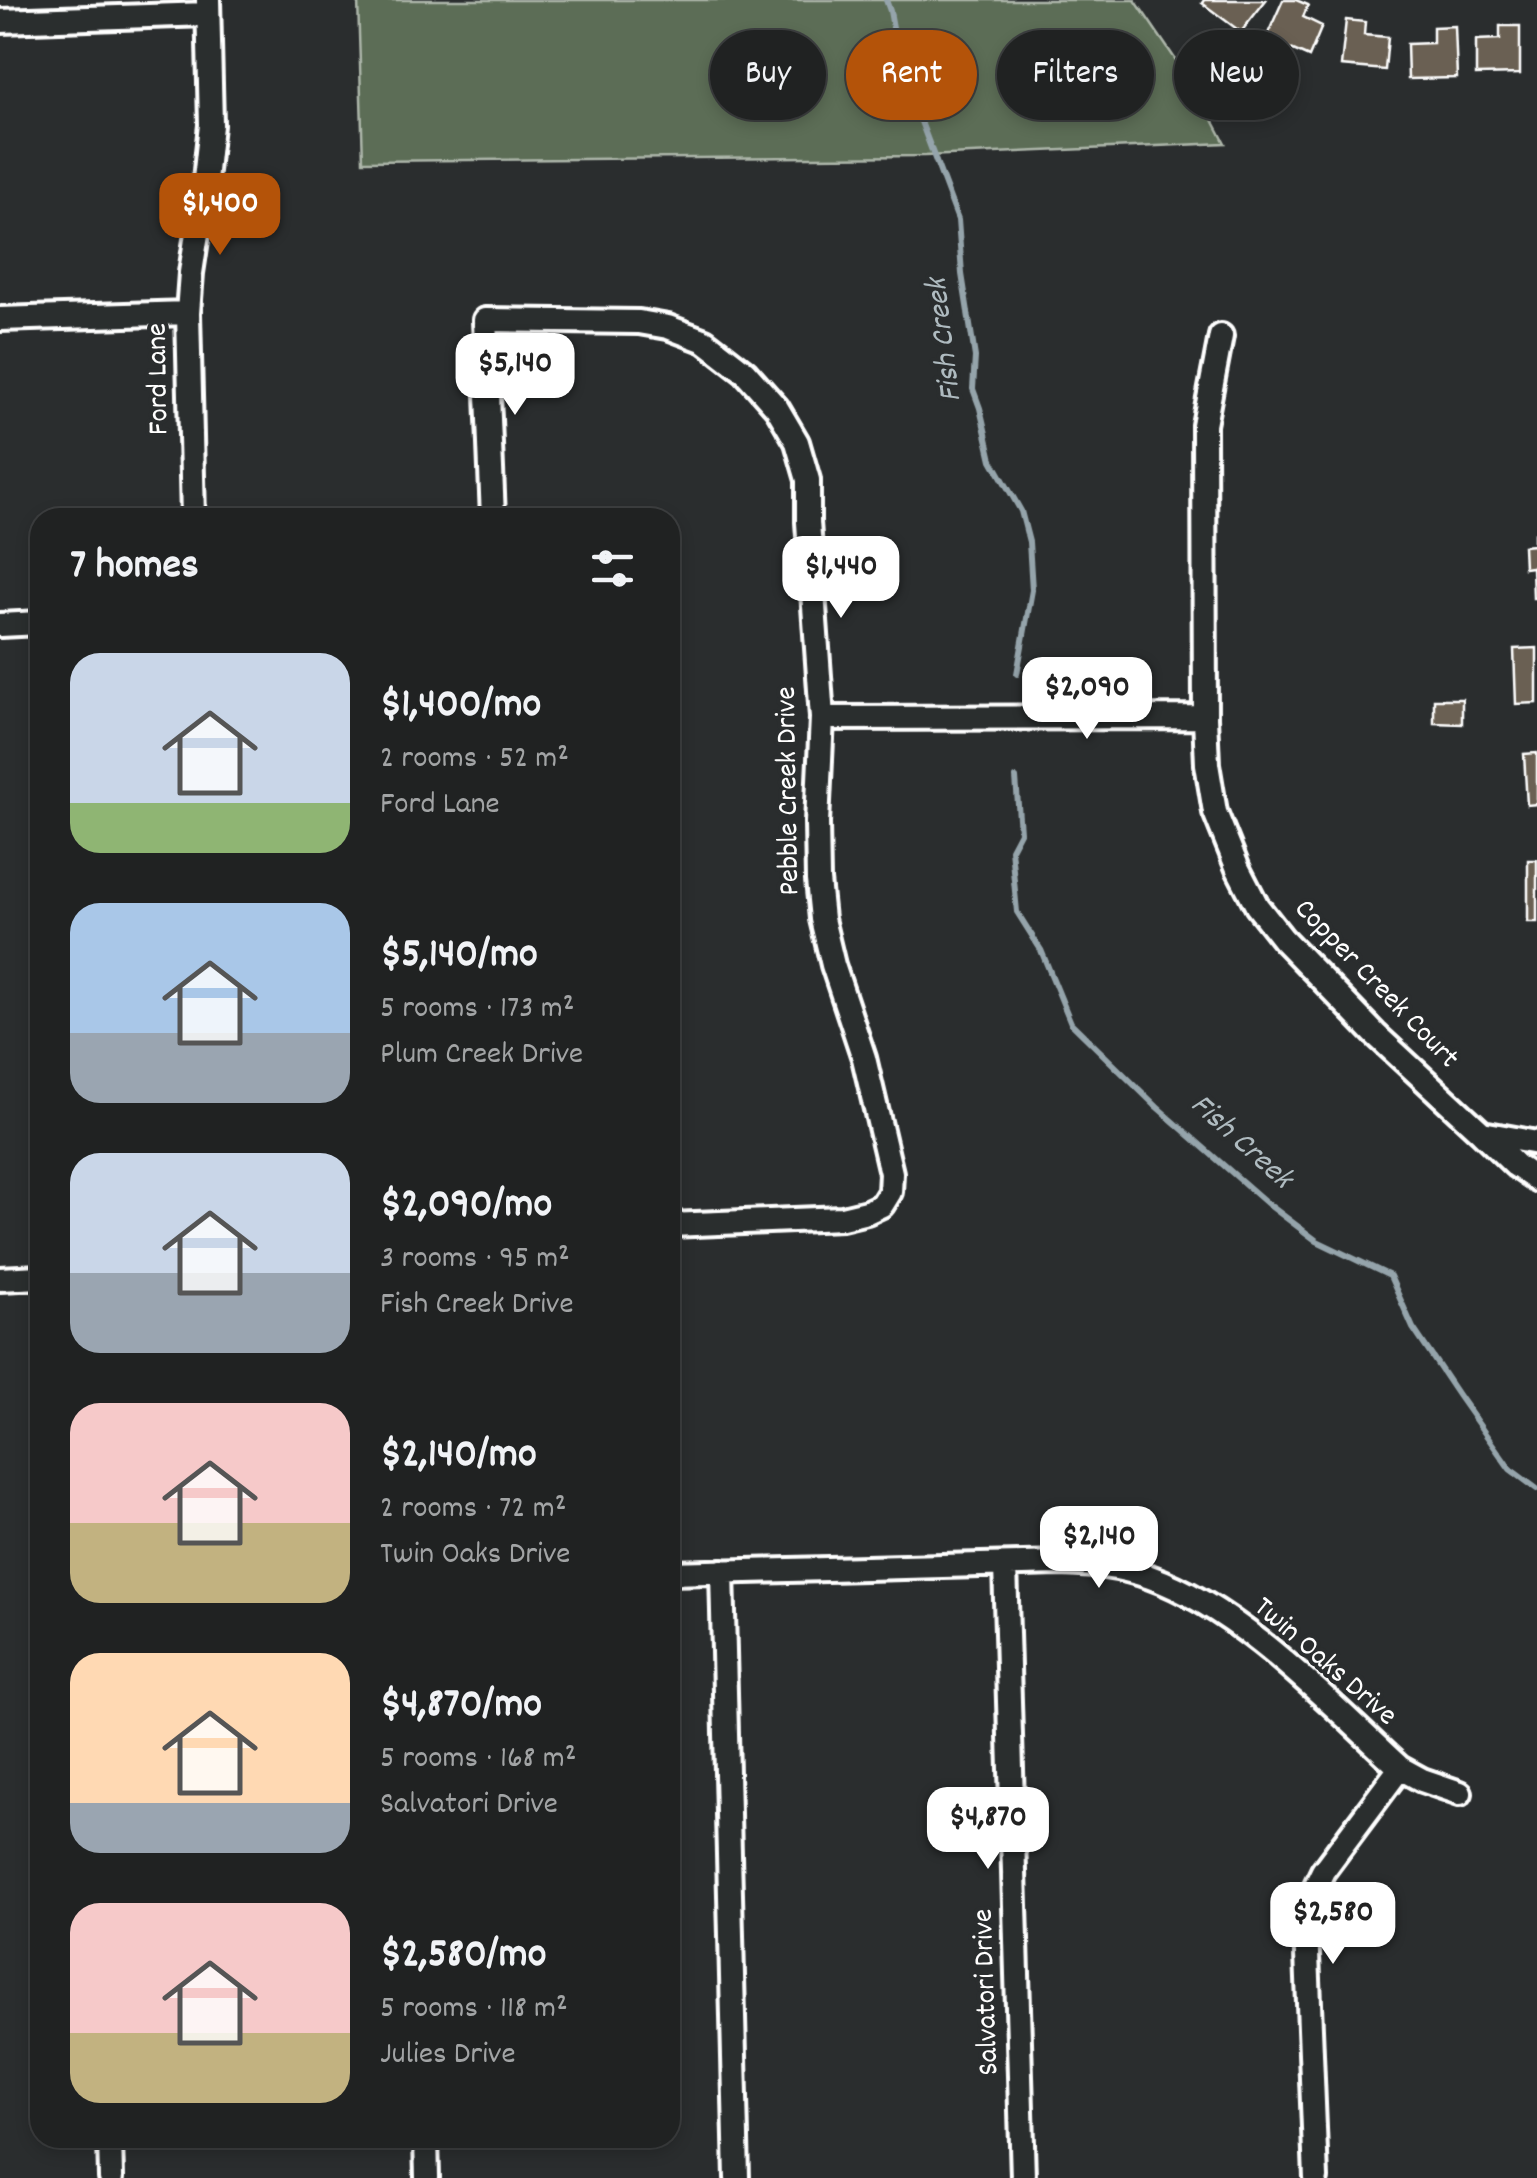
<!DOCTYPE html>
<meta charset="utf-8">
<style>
:root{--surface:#202222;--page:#282a2a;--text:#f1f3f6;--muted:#a2a4a5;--line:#3d3f40;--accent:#b45309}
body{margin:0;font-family:Dekko,sans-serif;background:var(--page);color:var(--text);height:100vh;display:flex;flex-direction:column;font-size:38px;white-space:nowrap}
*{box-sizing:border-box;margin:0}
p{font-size:32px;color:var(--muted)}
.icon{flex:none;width:55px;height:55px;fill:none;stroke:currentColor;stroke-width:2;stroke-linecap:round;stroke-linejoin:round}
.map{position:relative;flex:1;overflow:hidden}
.details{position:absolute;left:30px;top:508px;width:650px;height:1640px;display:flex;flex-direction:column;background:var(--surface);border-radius:30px;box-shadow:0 5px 15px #0003,0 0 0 2px var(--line)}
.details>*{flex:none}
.guide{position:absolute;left:710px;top:30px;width:675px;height:90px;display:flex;gap:20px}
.price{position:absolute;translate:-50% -85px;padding:0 22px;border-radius:20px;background:#fff;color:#222;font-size:32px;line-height:65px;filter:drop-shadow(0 2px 5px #0008)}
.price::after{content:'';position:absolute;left:50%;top:60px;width:30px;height:22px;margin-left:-15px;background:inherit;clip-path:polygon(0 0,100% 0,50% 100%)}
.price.selected{background:var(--accent);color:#fff}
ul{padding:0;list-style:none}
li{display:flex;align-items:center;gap:30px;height:250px;padding:0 40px}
li span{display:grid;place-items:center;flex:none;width:280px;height:200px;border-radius:30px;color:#555}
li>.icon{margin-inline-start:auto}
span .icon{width:120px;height:120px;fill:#fffc;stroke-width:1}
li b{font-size:42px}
h2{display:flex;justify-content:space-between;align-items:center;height:120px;padding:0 40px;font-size:42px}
.pill{padding:0 35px;border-radius:45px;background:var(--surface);box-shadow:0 5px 15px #0003,0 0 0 2px var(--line);font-size:35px;line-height:90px}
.pill.selected{background:var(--accent);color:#fff}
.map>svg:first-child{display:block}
.green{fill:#5b6d56;stroke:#adb6aa;stroke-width:2.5}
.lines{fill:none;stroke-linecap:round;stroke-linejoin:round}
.stream{stroke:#95a4ab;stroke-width:6}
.building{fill:#6b6152;stroke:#fff;stroke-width:2.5}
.street-casing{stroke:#fff;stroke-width:30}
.street{stroke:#2a2d2e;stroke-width:22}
.labels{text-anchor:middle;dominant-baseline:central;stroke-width:8;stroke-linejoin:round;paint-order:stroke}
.street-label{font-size:30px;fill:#fff;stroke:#2a2d2e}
.water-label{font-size:32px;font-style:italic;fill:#afbbc0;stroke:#2a2d2e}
</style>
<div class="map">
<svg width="1537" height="2178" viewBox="0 0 1537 2178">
<rect width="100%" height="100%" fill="#2a2d2e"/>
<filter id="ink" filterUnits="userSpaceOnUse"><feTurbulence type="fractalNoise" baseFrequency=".01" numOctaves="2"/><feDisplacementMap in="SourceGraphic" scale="20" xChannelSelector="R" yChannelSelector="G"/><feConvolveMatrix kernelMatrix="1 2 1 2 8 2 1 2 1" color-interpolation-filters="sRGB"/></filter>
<g filter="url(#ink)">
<path class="green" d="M358,0H1135L1201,97L1225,143L924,156L363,161Z"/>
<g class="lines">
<path class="stream" d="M886,0L890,11L900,66L958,220L962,274L975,357L973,389L980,408L992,460L1021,511L1029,542L1032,590L1017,674
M1016,778L1020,832L1011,849L1017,912L1041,950L1071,1023L1157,1107L1268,1204L1317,1241L1390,1276L1413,1328L1458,1395L1510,1469L1537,1489"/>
</g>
<path class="building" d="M1204,0H1266L1241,32L1202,3Z
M1283,0H1296L1308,5L1303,17L1322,26L1309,57L1266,38Z
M1346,20L1365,22L1364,35L1388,37L1385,70L1341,66Z
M1455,26L1457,78L1408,79L1407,44L1433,43V27Z
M1500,26H1520V74L1476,75V40L1500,39Z
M1534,534H1537V598H1533L1532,567L1524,568L1523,546L1534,545Z
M1537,648V703L1516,704L1514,649Z
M1434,699H1462V724L1434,723Z
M1537,753V804L1527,805L1524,754Z
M1528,860H1537V922H1528Z"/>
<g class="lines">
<g class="street-casing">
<path id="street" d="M0,21L208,14
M0,319L188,313
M1221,336L1204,425L1205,717L1207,764L1215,812L1238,869L1257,906L1283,939L1375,1034L1482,1133
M193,518L188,313L191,273L205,180L211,125L208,0
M493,518L485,320L639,322L668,327L705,341L745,372L777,408L797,442L808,480V522L822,718L817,823L818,880L822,919L833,965L864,1058L891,1173L890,1192L882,1205L867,1212L842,1218L670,1225
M0,625L40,623
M822,718L1205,717
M1537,1143L1482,1133L1515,1165L1537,1180
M0,1279L40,1277
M1005,1565L1023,2178
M722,1571L737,2178
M670,1573L1059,1563C1091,1564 1120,1566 1150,1577C1241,1609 1329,1703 1400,1768L1422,1780L1460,1793
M110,2138L111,2178
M426,2138L427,2178
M1316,2178L1306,1929L1309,1900L1323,1871L1400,1768"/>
</g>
<use href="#street" class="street"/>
</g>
</g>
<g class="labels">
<g class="street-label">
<text transform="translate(160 379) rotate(-91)">Ford Lane</text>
<text transform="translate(790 791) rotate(-91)">Pebble Creek Drive</text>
<text transform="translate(1375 985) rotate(46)">Copper Creek Court</text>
<text transform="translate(1324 1663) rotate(41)">Twin Oaks Drive</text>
<text transform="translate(988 1992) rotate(-92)">Salvatori Drive</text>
</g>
<g class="water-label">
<text transform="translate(946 340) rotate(-97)">Fish Creek</text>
<text transform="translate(1240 1143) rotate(42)">Fish Creek</text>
</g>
</g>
</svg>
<b class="price selected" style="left:220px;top:258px">$1,400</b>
<b class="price" style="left:515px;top:418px">$5,140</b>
<b class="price" style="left:841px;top:621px">$1,440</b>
<b class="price" style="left:1087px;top:742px">$2,090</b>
<b class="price" style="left:1099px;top:1591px">$2,140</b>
<b class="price" style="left:988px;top:1872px">$4,870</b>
<b class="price" style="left:1333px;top:1967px">$2,580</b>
<div class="guide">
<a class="pill">Buy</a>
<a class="pill selected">Rent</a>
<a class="pill">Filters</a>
<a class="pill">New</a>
</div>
<section class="details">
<h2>7 homes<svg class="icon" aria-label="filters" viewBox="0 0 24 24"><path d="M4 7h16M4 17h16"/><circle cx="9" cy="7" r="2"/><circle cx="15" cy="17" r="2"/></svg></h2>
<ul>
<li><span style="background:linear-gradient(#c9d6e8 75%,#8fb573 0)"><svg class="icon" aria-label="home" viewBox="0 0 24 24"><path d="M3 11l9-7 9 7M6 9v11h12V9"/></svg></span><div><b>$1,400/mo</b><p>2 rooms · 52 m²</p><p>Ford Lane</p></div></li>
<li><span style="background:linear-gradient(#a9c7e8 65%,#9aa5b1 0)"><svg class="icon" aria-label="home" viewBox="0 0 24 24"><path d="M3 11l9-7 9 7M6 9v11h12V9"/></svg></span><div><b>$5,140/mo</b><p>5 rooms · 173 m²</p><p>Plum Creek Drive</p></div></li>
<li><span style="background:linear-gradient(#c9d6e8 60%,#9aa5b1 0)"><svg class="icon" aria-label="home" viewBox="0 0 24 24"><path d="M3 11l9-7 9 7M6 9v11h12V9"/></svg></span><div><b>$2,090/mo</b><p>3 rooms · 95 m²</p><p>Fish Creek Drive</p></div></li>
<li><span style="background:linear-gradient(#f6c9c9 60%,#c2b280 0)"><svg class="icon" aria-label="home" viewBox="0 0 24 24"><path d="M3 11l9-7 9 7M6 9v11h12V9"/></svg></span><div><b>$2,140/mo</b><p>2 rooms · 72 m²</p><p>Twin Oaks Drive</p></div></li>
<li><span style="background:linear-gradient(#ffd9b3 75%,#9aa5b1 0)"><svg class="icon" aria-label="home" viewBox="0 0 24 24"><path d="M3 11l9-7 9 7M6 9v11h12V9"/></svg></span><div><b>$4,870/mo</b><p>5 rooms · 168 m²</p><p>Salvatori Drive</p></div></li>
<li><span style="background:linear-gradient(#f6c9c9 65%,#c2b280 0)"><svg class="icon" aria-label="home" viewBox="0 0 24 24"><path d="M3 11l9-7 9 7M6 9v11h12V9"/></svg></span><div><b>$2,580/mo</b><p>5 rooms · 118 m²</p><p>Julies Drive</p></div></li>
</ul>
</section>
</div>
